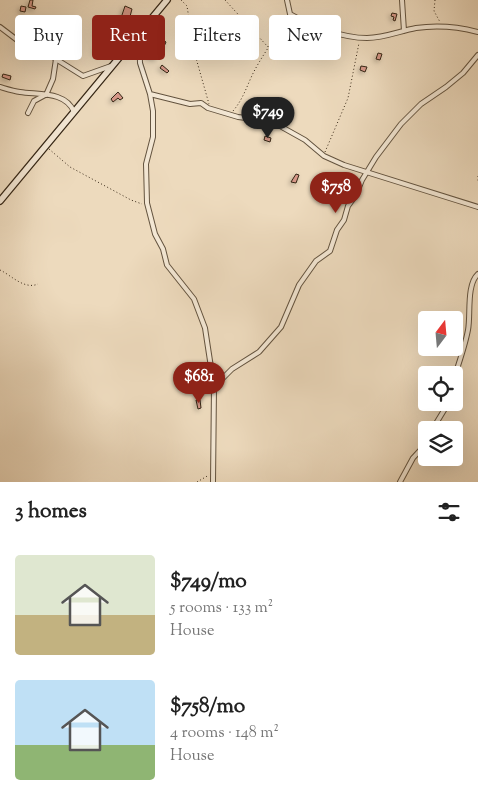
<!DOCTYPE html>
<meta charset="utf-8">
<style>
:root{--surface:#fff;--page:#f2f2f2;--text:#222;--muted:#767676;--accent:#8f2418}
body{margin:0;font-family:"Sorts Mill Goudy",serif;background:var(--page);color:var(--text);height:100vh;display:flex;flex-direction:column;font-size:19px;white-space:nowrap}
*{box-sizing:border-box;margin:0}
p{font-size:16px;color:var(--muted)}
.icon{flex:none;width:28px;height:28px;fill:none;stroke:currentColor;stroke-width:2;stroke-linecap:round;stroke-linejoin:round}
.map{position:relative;height:482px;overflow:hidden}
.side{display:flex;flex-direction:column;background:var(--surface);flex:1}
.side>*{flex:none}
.hud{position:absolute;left:15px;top:15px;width:449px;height:45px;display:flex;gap:10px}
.needle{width:32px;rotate:16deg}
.controls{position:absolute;left:418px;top:311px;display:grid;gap:10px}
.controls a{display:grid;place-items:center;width:45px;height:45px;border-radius:5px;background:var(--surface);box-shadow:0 5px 20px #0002;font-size:25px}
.price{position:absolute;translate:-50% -42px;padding:0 11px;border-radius:18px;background:var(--accent);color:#fff;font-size:16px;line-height:32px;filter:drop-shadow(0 1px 2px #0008)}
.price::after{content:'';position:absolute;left:50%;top:30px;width:15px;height:11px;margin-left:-8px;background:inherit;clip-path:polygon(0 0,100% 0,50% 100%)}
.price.current{background:#222;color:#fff}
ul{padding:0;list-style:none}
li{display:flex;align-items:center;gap:15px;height:125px;padding:0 15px}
li span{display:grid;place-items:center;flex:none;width:140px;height:100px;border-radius:5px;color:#555}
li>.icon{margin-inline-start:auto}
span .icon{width:60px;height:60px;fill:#fffc;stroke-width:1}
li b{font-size:21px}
h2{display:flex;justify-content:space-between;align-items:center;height:60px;padding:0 15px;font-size:21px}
.pill{padding:0 18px;border-radius:5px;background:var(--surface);box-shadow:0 5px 20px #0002;font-size:18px;line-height:45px}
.pill.current{background:var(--accent);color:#fff}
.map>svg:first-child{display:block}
.building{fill:#d59687;stroke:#352615;filter:url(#shadow)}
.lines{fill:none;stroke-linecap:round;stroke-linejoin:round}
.minor-casing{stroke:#63533f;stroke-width:6}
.secondary-casing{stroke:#352615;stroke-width:8}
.path{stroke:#352615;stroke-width:1;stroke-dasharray:1 2.5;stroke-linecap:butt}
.minor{stroke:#f3e7d4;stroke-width:4}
.secondary{stroke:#f3e7d4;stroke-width:5.5}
</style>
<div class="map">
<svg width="478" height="482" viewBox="0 0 478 482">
<defs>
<filter id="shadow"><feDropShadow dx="-2" dy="2" stdDeviation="2.5" flood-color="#0004"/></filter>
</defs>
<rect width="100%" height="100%" fill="#eddabd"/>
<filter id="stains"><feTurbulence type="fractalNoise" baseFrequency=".004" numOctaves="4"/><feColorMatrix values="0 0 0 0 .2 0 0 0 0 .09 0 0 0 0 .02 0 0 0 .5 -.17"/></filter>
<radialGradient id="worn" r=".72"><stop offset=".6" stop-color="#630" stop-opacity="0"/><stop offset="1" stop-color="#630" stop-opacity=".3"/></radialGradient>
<path class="building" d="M30,0H33L32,6L36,7L35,9L28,7Z
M21,6L26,7L25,12L20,11Z
M125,6L132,9L129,20L121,18Z
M392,13L397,14L395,21L393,20L394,17L391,16Z
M163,40L166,42L162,51L159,50Z
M201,40L207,51L202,54L196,43Z
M100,46L103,47L102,53L95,52L96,48L99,49Z
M149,51L157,54L156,59L147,56Z
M378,53L382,54L380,60L376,59Z
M162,65L169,71L167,73L160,68Z
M361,66L367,67L365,72L360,70Z
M3,74L11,76L10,80L2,77Z
M118,92L123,98L120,100L118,98L113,102L111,99Z
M265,136L271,138L270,142L264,140Z
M296,174L299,175L296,183L291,182Z
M196,400H200L201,408L198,409Z"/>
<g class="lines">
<g class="minor-casing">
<path id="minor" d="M287,0L290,14C311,26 342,38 367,38C384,38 400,31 416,28C436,25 459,27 478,32
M402,0L404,31
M0,27L25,46L51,56L83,76L111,66
M139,34L140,63L150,94L153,111V137L146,164L147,203L155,234L163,249L167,265L194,299L205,328L214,387L213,482
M0,87C7,89 13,91 20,92C38,95 66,91 74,112
M150,94L190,104L201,103L208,108L238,117L271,121L305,140L324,156L344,165L478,207
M46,95L53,79L56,59
M28,113L34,101L45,95
M454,378C459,363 465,346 468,330C471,315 466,285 478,274
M214,387L232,369L259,352L281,327L299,285L316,261L330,251L337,230L344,220L348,206L356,195L362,180L376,157L401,124L421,104L446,87L463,73L478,55
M432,430L446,407V402
M400,482L413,458L426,444"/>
</g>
<g class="secondary-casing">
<path id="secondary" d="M0,201L167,0"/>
</g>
<path class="path" d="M181,0L187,6L194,51L209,104
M225,0L268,47
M435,0L434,11L440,22
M233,111C245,97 248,81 257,66C267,48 279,34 286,14
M49,149L70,167L131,200L142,204
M325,152L348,98L359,43
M478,176V183
M0,270C11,275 24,290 38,284
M197,482L209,475"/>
<use href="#minor" class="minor"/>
<use href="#secondary" class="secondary"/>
</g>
<rect width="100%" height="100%" filter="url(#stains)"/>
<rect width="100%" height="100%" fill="url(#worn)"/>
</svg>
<div class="controls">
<a><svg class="needle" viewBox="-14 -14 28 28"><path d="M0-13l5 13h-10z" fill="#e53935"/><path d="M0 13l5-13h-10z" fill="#767676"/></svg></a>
<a><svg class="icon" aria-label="locate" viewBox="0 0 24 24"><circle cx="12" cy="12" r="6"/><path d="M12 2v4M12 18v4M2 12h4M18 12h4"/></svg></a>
<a><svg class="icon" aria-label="layers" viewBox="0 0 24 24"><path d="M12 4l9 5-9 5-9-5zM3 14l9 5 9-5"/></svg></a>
</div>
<b class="price current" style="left:268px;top:139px">$749</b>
<b class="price" style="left:336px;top:214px">$758</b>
<b class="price" style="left:199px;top:404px">$681</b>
<div class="hud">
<a class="pill">Buy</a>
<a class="pill current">Rent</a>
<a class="pill">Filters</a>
<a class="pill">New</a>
</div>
</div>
<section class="side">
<h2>3 homes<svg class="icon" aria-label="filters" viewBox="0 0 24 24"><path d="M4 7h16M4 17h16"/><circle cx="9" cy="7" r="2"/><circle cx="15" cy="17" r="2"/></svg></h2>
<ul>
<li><span style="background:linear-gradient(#dfe7d0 60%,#c2b280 0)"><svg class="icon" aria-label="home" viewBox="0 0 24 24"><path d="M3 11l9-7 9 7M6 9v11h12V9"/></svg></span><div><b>$749/mo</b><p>5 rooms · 133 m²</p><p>House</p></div></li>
<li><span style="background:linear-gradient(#bfe0f5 65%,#8fb573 0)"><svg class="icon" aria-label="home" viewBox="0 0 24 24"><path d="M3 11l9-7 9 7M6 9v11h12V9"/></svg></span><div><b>$758/mo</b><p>4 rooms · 148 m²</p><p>House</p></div></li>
</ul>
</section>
